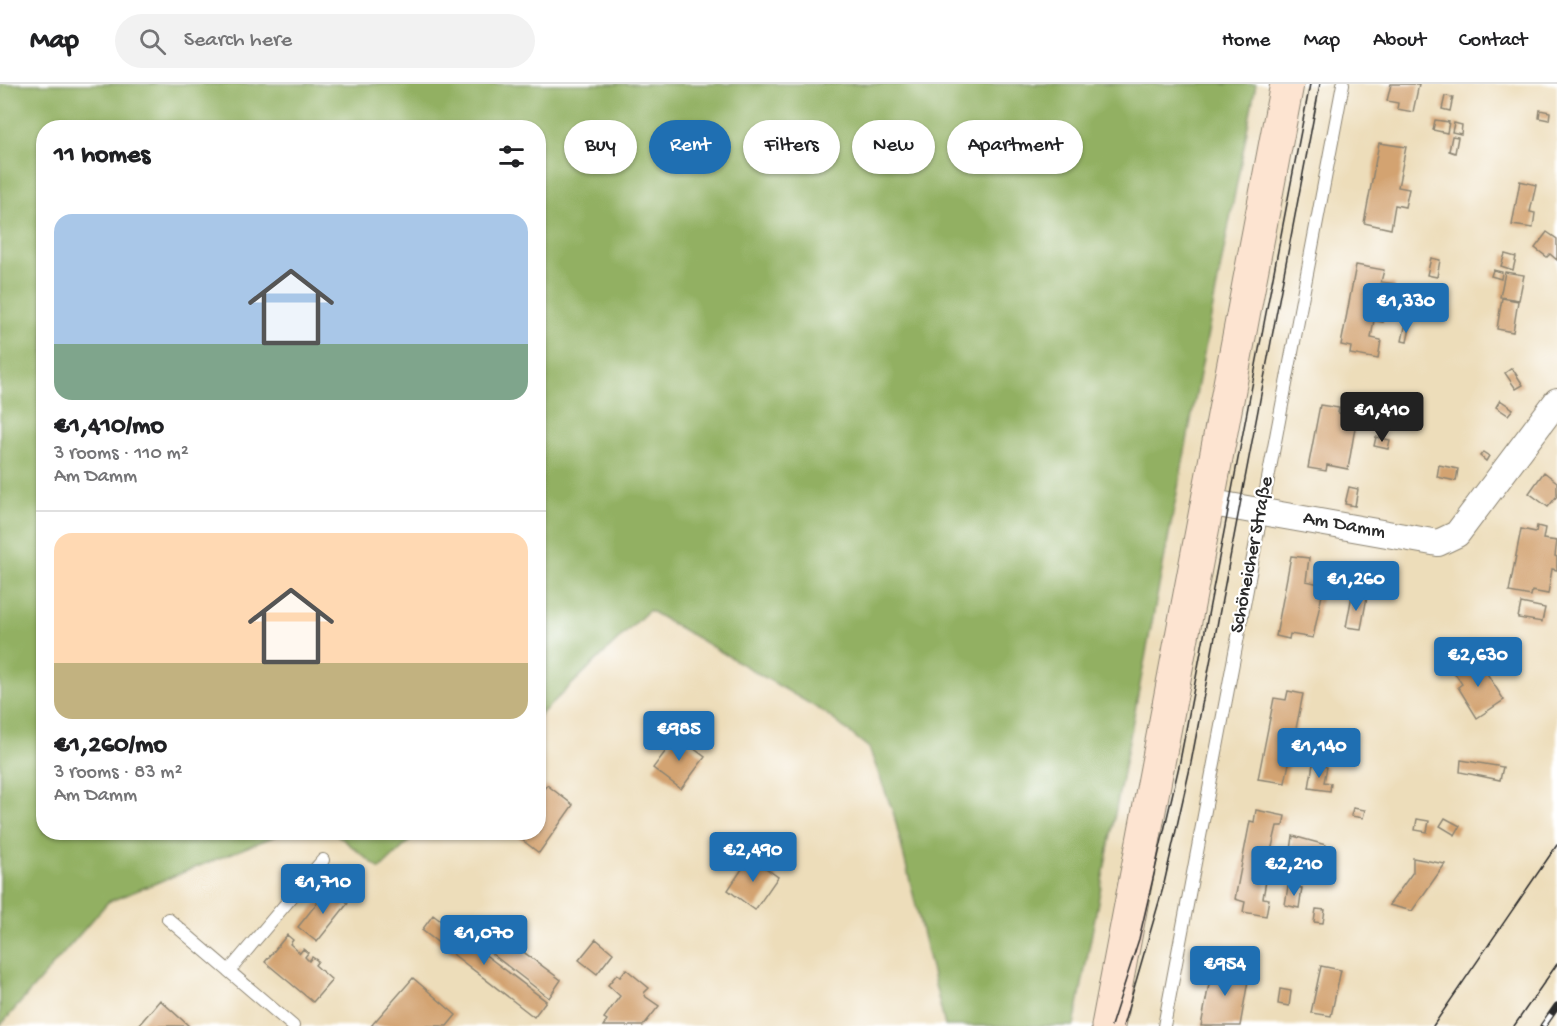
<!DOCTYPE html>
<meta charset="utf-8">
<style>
:root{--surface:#fff;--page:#f2f2f2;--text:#202124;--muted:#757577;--line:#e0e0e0;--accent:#1f6fb2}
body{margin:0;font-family:"Gochi Hand",sans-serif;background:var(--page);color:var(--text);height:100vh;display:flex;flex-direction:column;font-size:22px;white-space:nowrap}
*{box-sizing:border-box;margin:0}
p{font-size:20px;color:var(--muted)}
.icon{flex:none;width:33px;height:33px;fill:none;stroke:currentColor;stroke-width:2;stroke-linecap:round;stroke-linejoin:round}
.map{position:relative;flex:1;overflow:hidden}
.side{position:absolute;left:36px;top:36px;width:510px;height:720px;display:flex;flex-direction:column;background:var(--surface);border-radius:24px;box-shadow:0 2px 4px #0004}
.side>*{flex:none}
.top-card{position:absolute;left:564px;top:36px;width:570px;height:54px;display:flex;gap:12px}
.price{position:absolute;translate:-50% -51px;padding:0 14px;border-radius:6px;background:var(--accent);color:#fff;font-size:20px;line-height:39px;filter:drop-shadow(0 2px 3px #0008)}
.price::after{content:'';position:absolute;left:50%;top:36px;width:18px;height:14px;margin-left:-9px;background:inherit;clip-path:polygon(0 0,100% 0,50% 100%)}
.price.on{background:#222;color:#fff}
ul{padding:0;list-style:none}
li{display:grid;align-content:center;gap:12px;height:318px;padding:0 18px}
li+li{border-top:2px solid var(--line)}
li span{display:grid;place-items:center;height:186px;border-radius:18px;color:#555}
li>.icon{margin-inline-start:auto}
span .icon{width:108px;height:108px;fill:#fffc;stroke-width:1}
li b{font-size:26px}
h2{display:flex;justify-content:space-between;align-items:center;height:72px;padding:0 18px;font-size:26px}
.pill{padding:0 21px;border-radius:27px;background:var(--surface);box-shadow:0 2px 4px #0004;font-size:21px;line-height:54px}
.pill.on{background:var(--accent);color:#fff}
header{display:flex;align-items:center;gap:36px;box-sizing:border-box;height:84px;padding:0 30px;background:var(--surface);border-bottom:2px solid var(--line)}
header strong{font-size:28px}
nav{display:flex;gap:33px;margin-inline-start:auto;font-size:21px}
.search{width:420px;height:54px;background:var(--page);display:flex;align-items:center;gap:15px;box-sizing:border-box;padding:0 21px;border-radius:33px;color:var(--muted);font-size:22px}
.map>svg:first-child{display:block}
.forest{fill:#92b062;stroke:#5e6e46;stroke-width:1.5}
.building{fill:#d3a371}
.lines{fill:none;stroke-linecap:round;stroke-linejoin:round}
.service-casing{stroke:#8c8472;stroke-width:14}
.minor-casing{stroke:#8c8472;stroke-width:28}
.secondary-casing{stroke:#8c8472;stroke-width:35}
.service{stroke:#fff;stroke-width:12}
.minor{stroke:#fff;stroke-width:26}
.secondary{stroke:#fde4d1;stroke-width:33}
.tram{stroke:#2b2b2b;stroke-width:1.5}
.rail-casing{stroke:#2b2b2b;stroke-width:7}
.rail{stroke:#fff;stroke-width:4.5;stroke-dasharray:14;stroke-linecap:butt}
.labels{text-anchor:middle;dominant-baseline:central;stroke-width:4.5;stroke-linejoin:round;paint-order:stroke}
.street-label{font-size:20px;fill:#2b2b2b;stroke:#fff}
</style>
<header>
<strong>Map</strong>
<div class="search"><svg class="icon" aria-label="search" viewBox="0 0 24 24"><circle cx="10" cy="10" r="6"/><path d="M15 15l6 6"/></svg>Search here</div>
<nav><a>Home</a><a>Map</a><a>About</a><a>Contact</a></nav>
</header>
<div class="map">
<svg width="1557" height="942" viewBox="0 0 1557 942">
<rect width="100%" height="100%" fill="#fff"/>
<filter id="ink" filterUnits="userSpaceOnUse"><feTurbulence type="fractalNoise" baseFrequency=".0167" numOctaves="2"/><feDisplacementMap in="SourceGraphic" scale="12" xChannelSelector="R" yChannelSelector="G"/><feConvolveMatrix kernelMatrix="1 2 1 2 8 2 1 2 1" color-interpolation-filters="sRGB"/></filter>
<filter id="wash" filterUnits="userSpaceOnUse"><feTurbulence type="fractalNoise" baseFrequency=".008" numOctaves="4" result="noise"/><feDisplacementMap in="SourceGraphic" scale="24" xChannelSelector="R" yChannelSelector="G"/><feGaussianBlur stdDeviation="1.35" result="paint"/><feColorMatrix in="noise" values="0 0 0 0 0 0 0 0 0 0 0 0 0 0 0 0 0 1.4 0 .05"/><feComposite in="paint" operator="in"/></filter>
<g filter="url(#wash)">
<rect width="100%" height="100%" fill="#edddba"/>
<path class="forest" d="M0,0H1256L1074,942H945L894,731L869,664L824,628L649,526L539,632L538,44H44V748L283,749L108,818L0,942Z
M335,749H418L380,785Z"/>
<g id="blocks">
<path class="building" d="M1391,0H1419L1413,28L1397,25L1398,19L1387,17Z
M1445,12L1453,13L1450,27L1442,25Z
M1540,26L1550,28L1549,36L1539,34Z
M1435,36L1449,38L1447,49L1433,46Z
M1454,39L1462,41L1461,50L1452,48Z
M1452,52L1458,53L1455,69L1449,67Z
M1379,59L1406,63L1398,103L1409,105L1405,123L1395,121L1391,145L1364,139Z
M1520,97L1536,101L1530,128L1535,129L1533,144L1512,141Z
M1547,148L1557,155V176L1550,170L1547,173L1535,164Z
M1505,170L1516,173L1513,186L1501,182Z
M1431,174L1440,176L1437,193L1427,191Z
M1356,181L1384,186L1381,198L1395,200L1393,211L1379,209L1378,217L1383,218L1382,227H1385L1383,238L1374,236L1371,254L1381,256L1378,275L1350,270L1351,263L1341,261Z
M1493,186L1502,188L1501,195L1491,192Z
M1505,188L1524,191L1519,216L1500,213Z
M1502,214L1518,217L1513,248L1497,245Z
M1405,243L1410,244L1407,258L1402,257Z
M1512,284L1523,301L1516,305L1505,289Z
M1500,316L1513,325L1508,331L1496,323Z
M1320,321L1339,324L1338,329L1357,332L1348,385L1327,381L1326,387L1308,384Z
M1376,353L1390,356L1388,365L1374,362Z
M1483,368L1489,372L1486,377L1480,372Z
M1439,381L1458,385L1456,397L1437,393Z
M1544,388L1557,398V412L1548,423L1529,409Z
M1349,403L1358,405L1355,422L1345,420Z
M1537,442L1545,444L1543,455L1557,457L1555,472L1557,473V486L1552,485L1548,510L1532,507L1531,512L1509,508L1521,445L1536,448Z
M1291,472L1309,474L1306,497L1324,501L1313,554L1290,550L1289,555L1276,552Z
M1352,511L1367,513L1361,545L1346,543Z
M1521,519L1545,524L1542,538L1518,534Z
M1477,574L1504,616L1477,634L1458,603L1462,600L1454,588Z
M1288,607L1303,610L1285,699L1258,695L1274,614L1286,616Z
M677,652L705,673L681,705L653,684Z
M1461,676L1503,683L1500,696L1460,688Z
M1313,680L1327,683L1324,698L1331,699L1330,707L1309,704Z
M547,701L573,721L539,769L512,748H538V712Z
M1353,724L1365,726L1363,734L1351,732Z
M1256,726L1285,732L1283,742H1277L1272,763L1263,814L1269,815L1266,832L1243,828L1245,818L1235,815L1250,737L1254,738Z
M1445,734L1460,742L1455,751L1440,742Z
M1417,735L1429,737L1427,748L1415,746Z
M1293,752L1326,761L1324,770L1291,766Z
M750,773L778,793L755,826L728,806Z
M1413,774L1445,780L1412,827L1389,821L1413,788Z
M1288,802L1302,804L1299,824L1285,821Z
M329,804L348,819L317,858L298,843Z
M1316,825L1325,826L1323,839L1314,838Z
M433,831L546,917L534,933L422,846Z
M486,840L561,896L549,914L474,856Z
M287,851L293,856L290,860L300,869L303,865L308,869L305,873L309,877L312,873L318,877L315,881L332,896L313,918L265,878Z
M596,855L613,869L597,890L579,876Z
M1213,879L1232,883L1231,888L1249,891L1240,942H1201Z
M1321,882L1341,886L1331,932L1311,929Z
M626,885L649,904L644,909L646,913L659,922L643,942H603L607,936L604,934L620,912L608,901L617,890L620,893Z
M413,894L456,931L447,942H371Z
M1280,905L1291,907L1289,922L1278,920Z
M160,916L189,942H138Z"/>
</g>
</g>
<g filter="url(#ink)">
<use href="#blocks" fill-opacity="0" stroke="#8c8472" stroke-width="1.5"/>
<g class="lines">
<g class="service-casing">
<path id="service" d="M168,835L293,942
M229,887L323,776
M1164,942L1343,0"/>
</g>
<g class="minor-casing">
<path id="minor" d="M1207,418L1438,459L1457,450L1557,317"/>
</g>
<g class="secondary-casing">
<path id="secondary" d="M1108,942L1287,0"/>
</g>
<use href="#service" class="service"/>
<use href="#minor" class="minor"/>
<use href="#secondary" class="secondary"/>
<path class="tram" d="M1111,942L1139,855L1179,682L1310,0
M1123,942L1163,804L1190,684L1320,0
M1433,942L1557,761
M1514,942L1557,880"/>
<g class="rail-casing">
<path id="rail" d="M1543,942L1557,922"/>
</g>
<use href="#rail" class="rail"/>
</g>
</g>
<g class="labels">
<g class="street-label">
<text transform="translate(1344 442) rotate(10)">Am Damm</text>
<text transform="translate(1253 471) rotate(-79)">Schöneicher Straße</text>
</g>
</g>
</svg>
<b class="price" style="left:1406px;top:250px">€1,330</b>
<b class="price on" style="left:1382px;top:359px">€1,410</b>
<b class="price" style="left:1356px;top:528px">€1,260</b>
<b class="price" style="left:1478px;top:604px">€2,630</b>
<b class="price" style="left:679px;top:678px">€985</b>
<b class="price" style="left:1319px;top:695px">€1,140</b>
<b class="price" style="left:753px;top:799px">€2,490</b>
<b class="price" style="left:1294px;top:813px">€2,210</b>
<b class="price" style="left:323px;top:831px">€1,710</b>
<b class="price" style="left:484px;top:882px">€1,070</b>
<b class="price" style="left:1225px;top:913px">€954</b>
<div class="top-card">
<a class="pill">Buy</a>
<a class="pill on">Rent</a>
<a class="pill">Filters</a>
<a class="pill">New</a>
<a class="pill">Apartment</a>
</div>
<section class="side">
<h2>11 homes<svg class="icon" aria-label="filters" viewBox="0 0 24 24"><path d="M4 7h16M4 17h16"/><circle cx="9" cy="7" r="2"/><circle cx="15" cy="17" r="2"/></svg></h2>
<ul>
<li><span style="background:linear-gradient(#a9c7e8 70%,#7fa58c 0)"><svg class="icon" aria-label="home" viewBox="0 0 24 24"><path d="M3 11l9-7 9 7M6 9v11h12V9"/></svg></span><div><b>€1,410/mo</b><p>3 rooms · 110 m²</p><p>Am Damm</p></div></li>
<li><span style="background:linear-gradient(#ffd9b3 70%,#c2b280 0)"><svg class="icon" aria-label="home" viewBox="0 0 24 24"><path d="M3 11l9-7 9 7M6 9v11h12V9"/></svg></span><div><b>€1,260/mo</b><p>3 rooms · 83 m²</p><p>Am Damm</p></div></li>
</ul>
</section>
</div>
